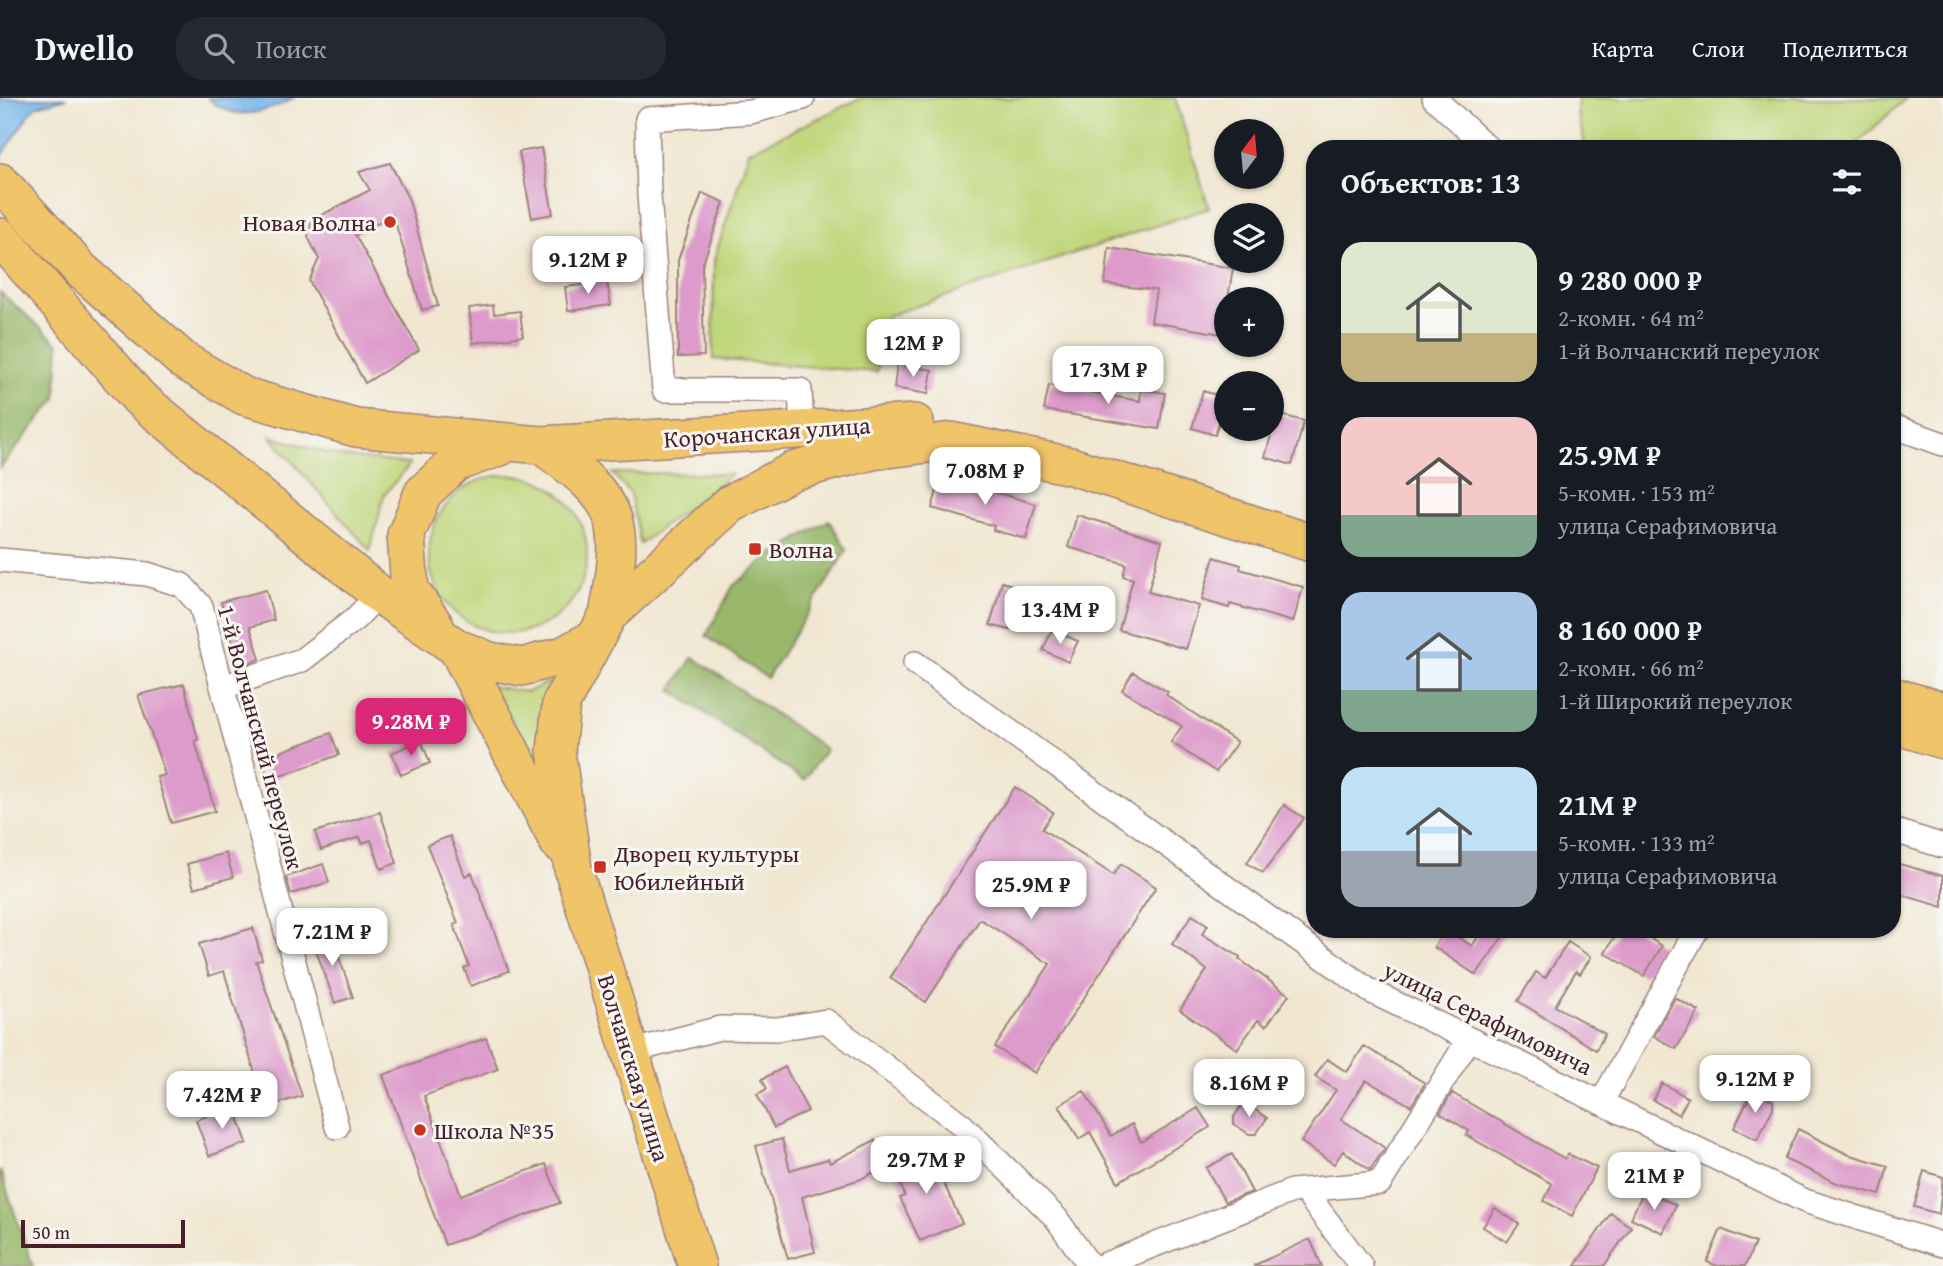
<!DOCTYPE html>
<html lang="ru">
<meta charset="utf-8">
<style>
:root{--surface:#171b24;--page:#242831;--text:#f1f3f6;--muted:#9ea1a6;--line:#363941;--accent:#db2777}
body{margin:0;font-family:"Gentium Book Plus",serif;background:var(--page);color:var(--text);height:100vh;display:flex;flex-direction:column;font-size:26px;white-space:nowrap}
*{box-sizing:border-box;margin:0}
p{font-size:23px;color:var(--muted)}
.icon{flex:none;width:38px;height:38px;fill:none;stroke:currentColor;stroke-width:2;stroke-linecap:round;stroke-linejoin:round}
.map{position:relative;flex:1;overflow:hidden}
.drawer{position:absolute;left:1306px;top:42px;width:595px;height:798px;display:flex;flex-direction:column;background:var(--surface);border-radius:28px;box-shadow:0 2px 5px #0004}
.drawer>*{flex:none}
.needle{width:46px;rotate:16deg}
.controls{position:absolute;left:1214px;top:21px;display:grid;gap:14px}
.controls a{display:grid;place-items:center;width:70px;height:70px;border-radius:50%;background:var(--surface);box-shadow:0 2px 5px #0004;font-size:35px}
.scale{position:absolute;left:21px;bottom:18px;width:164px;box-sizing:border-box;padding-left:7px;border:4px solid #4a1f2b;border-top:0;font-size:19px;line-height:24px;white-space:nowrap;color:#4a1f2b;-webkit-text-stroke:5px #f6f6f2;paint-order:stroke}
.price{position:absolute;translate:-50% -60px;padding:0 16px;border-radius:14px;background:#fff;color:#222;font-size:23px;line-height:46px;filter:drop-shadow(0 2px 4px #0008)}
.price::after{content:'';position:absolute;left:50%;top:42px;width:21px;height:16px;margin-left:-10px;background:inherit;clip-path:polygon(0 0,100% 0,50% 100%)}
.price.active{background:var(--accent);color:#fff}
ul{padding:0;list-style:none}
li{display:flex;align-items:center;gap:21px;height:175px;padding:0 35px}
li span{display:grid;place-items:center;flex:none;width:196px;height:140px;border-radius:21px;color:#555}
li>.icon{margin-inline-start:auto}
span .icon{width:84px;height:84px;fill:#fffc;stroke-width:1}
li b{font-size:30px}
h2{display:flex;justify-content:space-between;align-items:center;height:84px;padding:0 35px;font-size:30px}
header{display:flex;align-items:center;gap:42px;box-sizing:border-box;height:98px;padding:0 35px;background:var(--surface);border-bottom:2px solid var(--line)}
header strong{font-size:33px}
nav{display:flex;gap:38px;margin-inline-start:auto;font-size:24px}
.search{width:490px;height:63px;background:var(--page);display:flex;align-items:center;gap:18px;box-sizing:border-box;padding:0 24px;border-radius:28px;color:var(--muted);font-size:26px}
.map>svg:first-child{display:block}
.green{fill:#c0d67a;stroke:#857a52;stroke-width:2}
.forest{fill:#98b76a;stroke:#716b4a;stroke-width:2}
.water{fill:#75b5e9;stroke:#606a8a;stroke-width:2}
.building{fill:#dd9bcb}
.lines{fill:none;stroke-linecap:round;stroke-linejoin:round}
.street-casing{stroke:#9e837e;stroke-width:26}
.primary-casing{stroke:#9e837e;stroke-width:40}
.street{stroke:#fff;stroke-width:23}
.primary{stroke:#f0c469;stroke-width:37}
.poi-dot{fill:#c8321e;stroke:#f6f6f2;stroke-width:2.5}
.labels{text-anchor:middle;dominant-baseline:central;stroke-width:6;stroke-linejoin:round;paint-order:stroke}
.poi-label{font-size:24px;fill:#4a1f2b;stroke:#f6f6f2;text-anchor:start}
.street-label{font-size:24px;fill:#4a1f2b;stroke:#f6f6f2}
</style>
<header>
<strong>Dwello</strong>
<div class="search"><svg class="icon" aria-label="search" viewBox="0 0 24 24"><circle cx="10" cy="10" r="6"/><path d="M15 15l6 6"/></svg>Поиск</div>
<nav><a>Карта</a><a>Слои</a><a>Поделиться</a></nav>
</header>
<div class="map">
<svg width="1943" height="1168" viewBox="0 0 1943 1168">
<rect width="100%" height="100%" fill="#f6f6f2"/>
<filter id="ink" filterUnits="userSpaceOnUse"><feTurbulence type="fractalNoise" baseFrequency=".0143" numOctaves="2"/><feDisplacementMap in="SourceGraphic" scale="14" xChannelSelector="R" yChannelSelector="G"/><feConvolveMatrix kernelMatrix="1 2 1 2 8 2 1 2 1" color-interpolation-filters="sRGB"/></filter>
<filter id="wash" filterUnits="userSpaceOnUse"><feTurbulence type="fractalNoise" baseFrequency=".00686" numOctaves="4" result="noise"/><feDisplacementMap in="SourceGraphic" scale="28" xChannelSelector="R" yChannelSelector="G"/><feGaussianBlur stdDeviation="1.57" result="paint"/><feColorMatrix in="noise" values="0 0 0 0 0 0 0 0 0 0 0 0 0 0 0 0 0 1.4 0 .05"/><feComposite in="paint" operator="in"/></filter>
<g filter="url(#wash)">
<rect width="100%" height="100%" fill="#f1e7d1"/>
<path class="green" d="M861,0H1175L1209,110L887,218L877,274L713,261L714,162L749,53Z
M1578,0H1906L1851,51H1586L1577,15Z
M270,338L338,358L410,366L384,397L370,453Z
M612,375L732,376L640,446L630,395Z
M429 456a79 79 0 1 1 158 0a79 79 0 1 1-158 0Z
M551,583L540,619L536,663L491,588L527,594Z"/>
<path class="forest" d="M0,194L59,246L56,301L0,370Z
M829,422L847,452L767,580L706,538L733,488L774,455Z
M693,559L826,651L804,682L671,592Z
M0,1072L33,1168H0Z"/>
<path class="water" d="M0,0H67L37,8L30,15L0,61Z
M208,0H294C267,15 233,25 208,0Z"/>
<g id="blocks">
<path class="building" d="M541,50L553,116L532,120L519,54Z
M390,65L409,102L438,208L422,212L393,117L355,137L419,252L365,285L309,183L319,161L308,139L312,122L370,92L359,74Z
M702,95L724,104L702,168L704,258L678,259V162Z
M1109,150L1233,170L1222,236L1151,224L1156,192L1105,186Z
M607,184L611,207L568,213L565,189Z
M493,207L494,216L520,213L523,238L473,245L469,210Z
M897,266L932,272L928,296L894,290Z
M1049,287L1140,303L1141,291L1165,295L1159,331L1044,312Z
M1203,293L1226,300L1215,337L1192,330Z
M1277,316L1304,323L1292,367L1265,359Z
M941,379L1036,406L1026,441L993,432L994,428L932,410Z
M1077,417L1162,443L1148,494L1199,508L1186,551L1119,532L1133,481L1123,478L1126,466L1068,449Z
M1214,459L1241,467L1240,471L1303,489L1293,524L1230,506L1229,510L1202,502Z
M1002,484L1022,490L1010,532L990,527Z
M266,492L274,522L250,529L260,561L240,569L221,504Z
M1052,532L1078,543L1068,564L1043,552Z
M1133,574L1168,594L1166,597L1237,644L1216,674L1171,644L1182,628L1122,592Z
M184,586L198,641L195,643L215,713L171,725L157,679L165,677L138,597Z
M331,635L339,657L269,682L261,661Z
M421,642L430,665L401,677L392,655Z
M1015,689L1053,714L1042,731L1113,777L1121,766L1156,789L1035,975L995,949L1050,866L980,821L926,904L890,880Z
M1284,707L1304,720L1263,775L1247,765Z
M380,714L397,765L381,771L371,742L362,745L360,739L321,752L315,734Z
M450,738L465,778L472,775L509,873L471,888L464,870L469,868L454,827L458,825L427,747Z
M226,755L233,779L194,790L187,766Z
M1892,764L1943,778V809L1892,794Z
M323,766L329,784L291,796L286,779Z
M1192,817L1208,827L1202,836L1240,859L1239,861L1289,897L1266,928L1258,922L1237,951L1180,912L1207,872L1172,846Z
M253,830L262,862L256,863L302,998L256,1012L251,995L260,992L224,873L209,878L199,846Z
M1446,831L1472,848L1483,831H1508L1476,877L1434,849Z
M1619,831H1635L1662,848L1644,878L1605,855Z
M330,834L353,899L335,905L312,841Z
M1568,844L1591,859L1580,876L1576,873L1555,908L1605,936L1596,952L1518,903L1536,874L1545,880Z
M1675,900L1699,913L1676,951L1654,938Z
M486,940L498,971L424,998L461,1097L546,1066L560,1105L445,1147L383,977Z
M1364,948L1425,985L1411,1008L1366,982L1341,1021L1385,1050L1370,1072L1343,1053L1334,1066L1301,1044L1336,992L1315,979L1327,961L1347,974Z
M785,969L808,1013L774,1030L757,996L767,991L762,981Z
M1662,985L1688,1000L1679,1017L1653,1002Z
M1084,993L1111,1038L1132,1026L1141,1044L1198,1010L1210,1029L1118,1084L1090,1034L1079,1041L1059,1007Z
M1752,993L1773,1003V1010L1757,1042L1734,1030Z
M1452,995L1565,1061L1568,1056L1597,1070L1572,1118L1544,1103L1552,1086L1466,1037L1469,1033L1440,1015Z
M1244,1004L1267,1020L1256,1036H1249L1234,1026V1019Z
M234,1008L247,1045L209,1058L196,1022Z
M1798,1031L1847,1056L1888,1068L1880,1097L1837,1085L1784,1061Z
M782,1041L790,1072L828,1061L830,1065L875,1042L888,1067L861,1081L802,1099L815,1154L788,1161L756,1048Z
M928,1051L962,1125L920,1143L900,1100L905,1098L892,1065Z
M1232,1056L1252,1094L1225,1104L1206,1070Z
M1924,1073L1943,1079L1939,1116L1914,1109Z
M1644,1092L1676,1107L1663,1135L1631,1120Z
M1495,1110L1519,1126L1507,1144L1483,1129Z
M1611,1115L1631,1129L1604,1168H1575Z
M1721,1131L1755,1145L1745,1168H1717L1707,1164Z
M1310,1141L1322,1168H1253Z"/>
</g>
</g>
<g filter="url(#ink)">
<use href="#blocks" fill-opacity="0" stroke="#9e837e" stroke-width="2"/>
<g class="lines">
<g class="street-casing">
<path id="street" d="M1434,0L1489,51
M1892,328L1943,346
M802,332L800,292H664L649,97L647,21L751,14L803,0
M0,462L147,476L182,487L201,508L337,1029
M915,565L1370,893L1805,1103L1943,1147
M223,589L302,562L355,521L379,496
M1892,732L1943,748
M629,954L720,930L777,931L826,923L962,1027L1056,1120L1090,1168
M1601,1005L1697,831
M1304,1092L1361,1168
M1101,1168L1292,1093L1380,1085L1469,941"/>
</g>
<g class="primary-casing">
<path id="primary" d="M0,84L81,172L184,263L244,298L356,330L541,347L915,325
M0,139L139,300L379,496L457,550L490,563L522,569L564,557L593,541
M541,347C622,404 626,420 608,517
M435,528L410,492L406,437L423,395L455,365L500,349
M457,550L559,745
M1892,598L1943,613
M1892,626L1943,642
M697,1168L573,771L556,653L561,605L608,517L730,406L793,373L872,353L952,343L1071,368L1314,446"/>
</g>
<use href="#street" class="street"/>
<use href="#primary" class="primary"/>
</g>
</g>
<g class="poi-dot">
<circle cx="390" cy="124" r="7"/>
<rect x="748" y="444" width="14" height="14" rx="3.5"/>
<rect x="593" y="762" width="14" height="14" rx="3.5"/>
<circle cx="420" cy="1032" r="7"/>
</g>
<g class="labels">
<g class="poi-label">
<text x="376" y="124" text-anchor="end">Новая Волна</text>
<text x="769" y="451">Волна</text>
<text x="614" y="755">Дворец культуры<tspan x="614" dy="28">Юбилейный</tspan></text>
<text x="434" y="1032">Школа №35</text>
</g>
<g class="street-label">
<text transform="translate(767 334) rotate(-4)">Корочанская улица</text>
<text transform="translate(261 639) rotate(75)">1-й Волчанский переулок</text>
<text transform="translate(1488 920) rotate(26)">улица Серафимовича</text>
<text transform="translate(634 970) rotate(73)">Волчанская улица</text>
</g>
</g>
</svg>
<div class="controls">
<a><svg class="needle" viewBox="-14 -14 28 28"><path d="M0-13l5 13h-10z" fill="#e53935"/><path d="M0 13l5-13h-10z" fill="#9ea1a6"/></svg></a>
<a><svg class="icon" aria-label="layers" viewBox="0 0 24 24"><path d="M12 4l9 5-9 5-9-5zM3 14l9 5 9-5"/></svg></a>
<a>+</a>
<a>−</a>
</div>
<div class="scale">50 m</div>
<b class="price" style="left:588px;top:198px">9.12M ₽</b>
<b class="price" style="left:913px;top:281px">12M ₽</b>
<b class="price" style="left:1108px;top:308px">17.3M ₽</b>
<b class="price" style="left:985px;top:409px">7.08M ₽</b>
<b class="price" style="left:1060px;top:548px">13.4M ₽</b>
<b class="price active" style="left:411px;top:660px">9.28M ₽</b>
<b class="price" style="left:1031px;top:823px">25.9M ₽</b>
<b class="price" style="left:332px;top:870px">7.21M ₽</b>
<b class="price" style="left:1755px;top:1017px">9.12M ₽</b>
<b class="price" style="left:1249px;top:1021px">8.16M ₽</b>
<b class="price" style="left:222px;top:1033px">7.42M ₽</b>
<b class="price" style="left:926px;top:1098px">29.7M ₽</b>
<b class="price" style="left:1654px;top:1114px">21M ₽</b>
<section class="drawer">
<h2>Объектов: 13<svg class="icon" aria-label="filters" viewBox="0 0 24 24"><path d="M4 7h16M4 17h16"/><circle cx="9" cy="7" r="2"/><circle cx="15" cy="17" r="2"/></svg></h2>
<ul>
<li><span style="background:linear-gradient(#dfe7d0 65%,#c2b280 0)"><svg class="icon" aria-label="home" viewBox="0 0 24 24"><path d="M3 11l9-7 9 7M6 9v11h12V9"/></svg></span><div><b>9 280 000 ₽</b><p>2-комн. · 64 m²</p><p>1-й Волчанский переулок</p></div></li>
<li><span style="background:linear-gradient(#f6c9c9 70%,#7fa58c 0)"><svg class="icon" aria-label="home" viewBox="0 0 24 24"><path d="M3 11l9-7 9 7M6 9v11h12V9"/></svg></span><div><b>25.9M ₽</b><p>5-комн. · 153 m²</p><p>улица Серафимовича</p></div></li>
<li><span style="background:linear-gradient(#a9c7e8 70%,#7fa58c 0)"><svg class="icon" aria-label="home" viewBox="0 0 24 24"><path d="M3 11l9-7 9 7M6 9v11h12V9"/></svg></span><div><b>8 160 000 ₽</b><p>2-комн. · 66 m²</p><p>1-й Широкий переулок</p></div></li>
<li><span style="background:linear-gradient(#bfe0f5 60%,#9aa5b1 0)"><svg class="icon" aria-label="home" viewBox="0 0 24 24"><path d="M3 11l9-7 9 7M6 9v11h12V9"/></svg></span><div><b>21M ₽</b><p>5-комн. · 133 m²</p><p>улица Серафимовича</p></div></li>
</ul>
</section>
</div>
